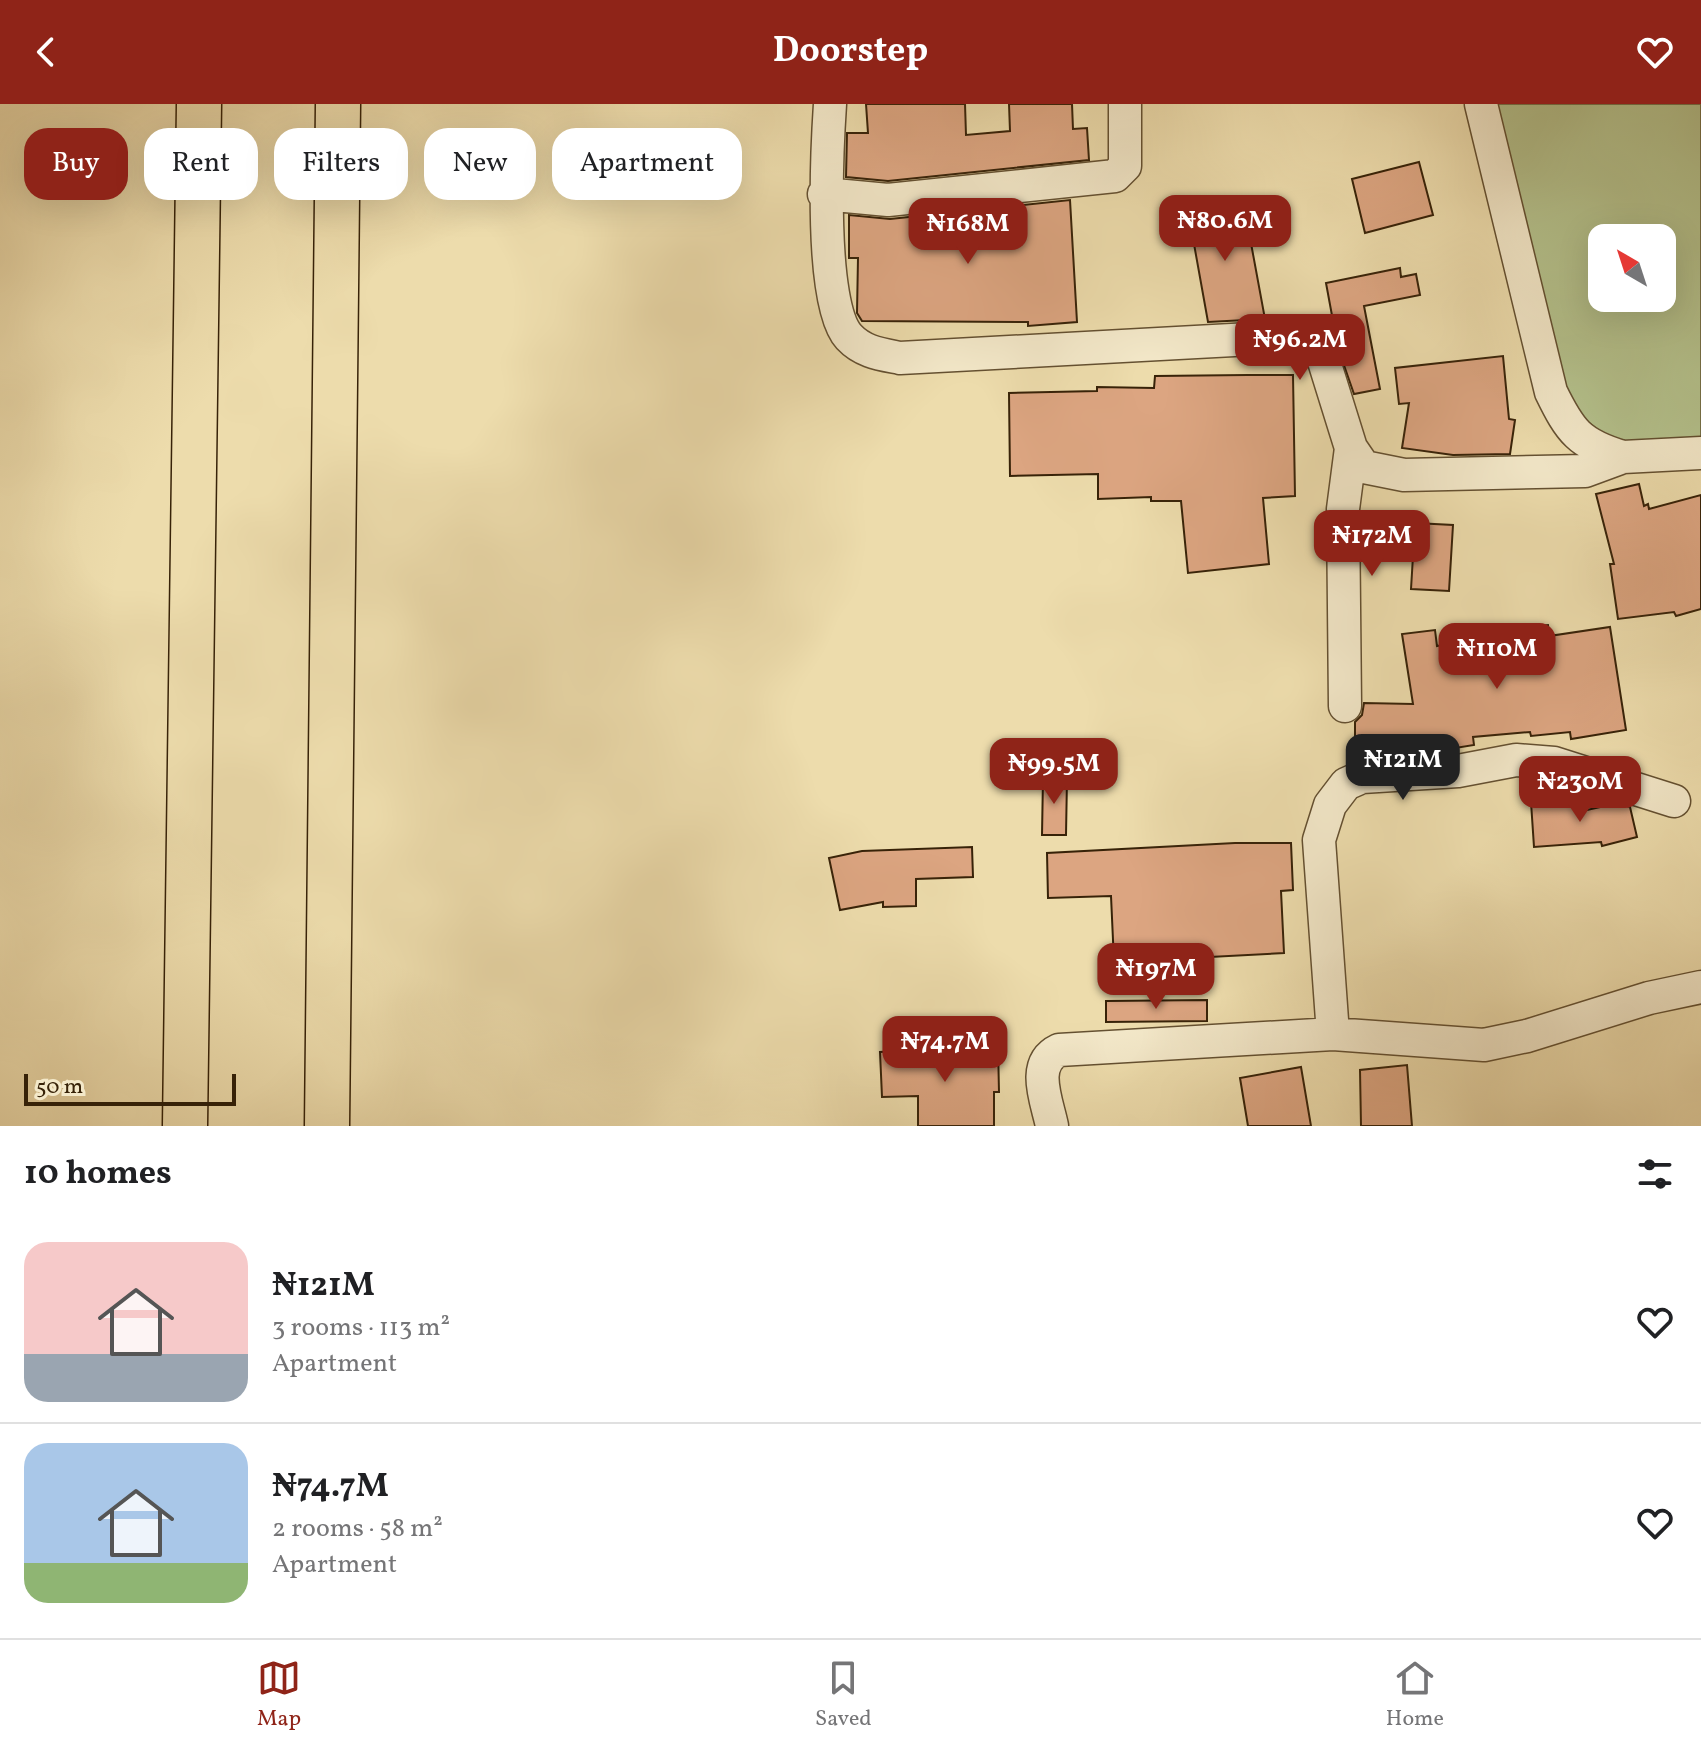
<!DOCTYPE html>
<meta charset="utf-8">
<style>
:root{--surface:#fff;--page:#f2f2f2;--text:#202124;--muted:#757577;--line:#e0e0e0;--accent:#8f2418}
body{margin:0;font-family:Vollkorn,serif;background:var(--page);color:var(--text);height:100vh;display:flex;flex-direction:column;font-size:30px;white-space:nowrap}
*{box-sizing:border-box;margin:0}
p{font-size:26px;color:var(--muted)}
.icon{flex:none;width:44px;height:44px;fill:none;stroke:currentColor;stroke-width:2;stroke-linecap:round;stroke-linejoin:round}
.map{position:relative;height:1022px;overflow:hidden}
.drawer{display:flex;flex-direction:column;background:var(--surface);flex:1}
.drawer>*{flex:none}
.top-card{position:absolute;left:24px;top:24px;width:800px;height:72px;display:flex;gap:16px}
.needle{width:52px;rotate:321deg}
.buttons{position:absolute;left:1588px;top:120px;display:grid;gap:16px}
.buttons a{display:grid;place-items:center;width:88px;height:88px;border-radius:16px;background:var(--surface);box-shadow:0 8px 32px #0002;font-size:40px}
.scale{position:absolute;left:24px;bottom:20px;width:212px;box-sizing:border-box;padding-left:8px;border:4px solid #372208;border-top:0;font-size:22px;line-height:28px;white-space:nowrap;color:#372208;-webkit-text-stroke:6px #f3e8c9;paint-order:stroke}
.price{position:absolute;translate:-50% -68px;padding:0 18px;border-radius:16px;background:var(--accent);color:#fff;font-size:26px;line-height:52px;filter:drop-shadow(0 2px 4px #0008)}
.price::after{content:'';position:absolute;left:50%;top:48px;width:24px;height:18px;margin-left:-12px;background:inherit;clip-path:polygon(0 0,100% 0,50% 100%)}
.price.on{background:#222;color:#fff}
ul{padding:0;list-style:none}
li{display:flex;align-items:center;gap:24px;height:200px;padding:0 24px}
li+li{border-top:2px solid var(--line)}
li span{display:grid;place-items:center;flex:none;width:224px;height:160px;border-radius:24px;color:#555}
li>.icon{margin-inline-start:auto}
span .icon{width:96px;height:96px;fill:#fffc;stroke-width:1}
li b{font-size:34px}
h2{display:flex;justify-content:space-between;align-items:center;height:96px;padding:0 24px;font-size:34px}
.pill{padding:0 28px;border-radius:24px;background:var(--surface);box-shadow:0 8px 32px #0002;font-size:28px;line-height:72px}
.pill.on{background:var(--accent);color:#fff}
header{display:flex;justify-content:space-between;align-items:center;height:104px;padding:0 24px;background:var(--accent);color:#fff;font-size:36px;font-weight:700}
.tabs{display:flex;justify-content:space-around;align-items:center;height:112px;border-top:2px solid var(--line);background:var(--surface);font-size:22px;color:var(--muted)}
.tabs a{display:grid;justify-items:center;gap:4px}
.tabs .on{color:var(--accent)}
.map>svg:first-child{display:block}
.green{fill:#b4c18c;stroke:#76724a;stroke-width:2;fill-rule:evenodd}
.building{fill:#dca581;stroke:#372208;stroke-width:2}
.lines{fill:none;stroke-linecap:round;stroke-linejoin:round}
.minor-casing{stroke:#645031;stroke-width:35}
.motorway-casing{stroke:#372208;stroke-width:47}
.minor{stroke:#f3e8c9;stroke-width:32}
.motorway{stroke:#eddcac;stroke-width:44}
</style>
<header><svg class="icon" aria-label="back" viewBox="0 0 24 24"><path d="M15 5l-7 7 7 7"/></svg>Doorstep<svg class="icon" aria-label="heart" viewBox="0 0 24 24"><path d="M12 20l-8-8c-3-5 5-10 8-4 3-6 11-1 8 4z"/></svg></header>
<div class="map">
<svg width="1701" height="1022" viewBox="0 0 1701 1022">
<rect width="100%" height="100%" fill="#eddcac"/>
<filter id="stains"><feTurbulence type="fractalNoise" baseFrequency=".0025" numOctaves="4"/><feColorMatrix values="0 0 0 0 .2 0 0 0 0 .09 0 0 0 0 .02 0 0 0 .5 -.17"/></filter>
<radialGradient id="worn" r=".72"><stop offset=".6" stop-color="#630" stop-opacity="0"/><stop offset="1" stop-color="#630" stop-opacity=".3"/></radialGradient>
<path class="green" d="M1492,0H1701V333L1652,341L1610,336L1576,308L1557,261ZM1602,134H1662V194H1602Z"/>
<path class="building" d="M866,0H965L966,31L1010,27L1009,0H1072L1073,25L1087,24L1089,56L888,77L846,73L847,29H868Z
M1419,58L1433,111L1365,129L1352,75Z
M1230,93L1235,125L1248,123L1265,215L1208,218L1187,101Z
M1070,96L1077,218L1028,222V218L862,217L857,209L858,154H849V111L890,115Z
M1400,164L1401,173L1416,170L1420,191L1364,202L1380,285L1354,290L1338,244L1326,179Z
M1503,252L1509,315L1515,316L1510,350L1453,351L1402,344L1409,299L1399,300L1395,264Z
M1247,271H1293L1295,392L1263,394L1269,460L1188,469L1181,397H1151V393L1098,395V370L1010,372L1009,289L1097,287V283L1154,284L1155,272Z
M1639,380L1644,402L1648,400L1649,405L1701,391V505L1676,512L1674,508L1618,515L1610,460H1614L1596,390Z
M1415,419L1453,421L1449,487L1411,485Z
M1548,521L1549,532L1610,523L1626,626L1571,635L1570,628L1531,632L1530,628L1473,633L1474,641L1412,651L1355,652V618L1362,611L1364,599L1413,600L1402,530L1435,526L1437,542L1484,534V527Z
M1043,674H1067L1066,731H1042Z
M1577,694L1578,708L1618,699L1630,703L1637,733L1602,742L1601,738L1534,743L1531,698Z
M1235,739H1291L1293,786L1281,787L1284,849L1114,858L1111,792L1048,794L1047,749Z
M972,743L973,773L916,775V802L883,803V798L840,806L829,754L862,747Z
M1207,896V917L1106,918V897Z
M998,942L999,988H994V1022H918V992L882,993L880,948Z
M1407,961L1412,1022H1361L1360,966Z
M1301,963L1311,1022H1248L1240,974Z"/>
<g class="lines">
<g class="minor-casing">
<path id="minor" d="M830,0C827,45 819,201 849,233C863,248 880,250 900,254L1288,233L1306,238L1323,254L1351,344L1364,363L1404,371L1585,367L1623,353L1701,349
M1481,0L1551,288C1570,327 1579,340 1623,353
M824,90L888,96L1115,72L1125,62V0
M1345,602L1343,405L1351,344
M1333,930L1319,736L1330,701L1346,680L1362,673L1458,667L1516,656L1554,659L1674,697
M1052,1022C1047,997 1030,960 1059,946L1333,930L1484,941L1527,932L1649,894L1701,883"/>
</g>
<g class="motorway-casing">
<path id="motorway" d="M185,1022L199,0
M327,1022L338,0"/>
</g>
<use href="#minor" class="minor"/>
<use href="#motorway" class="motorway"/>
</g>
<rect width="100%" height="100%" filter="url(#stains)"/>
<rect width="100%" height="100%" fill="url(#worn)"/>
</svg>
<div class="buttons">
<a><svg class="needle" viewBox="-14 -14 28 28"><path d="M0-13l5 13h-10z" fill="#e53935"/><path d="M0 13l5-13h-10z" fill="#757577"/></svg></a>
</div>
<div class="scale">50 m</div>
<b class="price" style="left:1225px;top:159px">₦80.6M</b>
<b class="price" style="left:968px;top:162px">₦168M</b>
<b class="price" style="left:1300px;top:278px">₦96.2M</b>
<b class="price" style="left:1372px;top:474px">₦172M</b>
<b class="price" style="left:1497px;top:587px">₦110M</b>
<b class="price on" style="left:1403px;top:698px">₦121M</b>
<b class="price" style="left:1054px;top:702px">₦99.5M</b>
<b class="price" style="left:1580px;top:720px">₦230M</b>
<b class="price" style="left:1156px;top:907px">₦197M</b>
<b class="price" style="left:945px;top:980px">₦74.7M</b>
<div class="top-card">
<a class="pill on">Buy</a>
<a class="pill">Rent</a>
<a class="pill">Filters</a>
<a class="pill">New</a>
<a class="pill">Apartment</a>
</div>
</div>
<section class="drawer">
<h2>10 homes<svg class="icon" aria-label="filters" viewBox="0 0 24 24"><path d="M4 7h16M4 17h16"/><circle cx="9" cy="7" r="2"/><circle cx="15" cy="17" r="2"/></svg></h2>
<ul>
<li><span style="background:linear-gradient(#f6c9c9 70%,#9aa5b1 0)"><svg class="icon" aria-label="home" viewBox="0 0 24 24"><path d="M3 11l9-7 9 7M6 9v11h12V9"/></svg></span><div><b>₦121M</b><p>3 rooms · 113 m²</p><p>Apartment</p></div><svg class="icon" aria-label="heart" viewBox="0 0 24 24"><path d="M12 20l-8-8c-3-5 5-10 8-4 3-6 11-1 8 4z"/></svg></li>
<li><span style="background:linear-gradient(#a9c7e8 75%,#8fb573 0)"><svg class="icon" aria-label="home" viewBox="0 0 24 24"><path d="M3 11l9-7 9 7M6 9v11h12V9"/></svg></span><div><b>₦74.7M</b><p>2 rooms · 58 m²</p><p>Apartment</p></div><svg class="icon" aria-label="heart" viewBox="0 0 24 24"><path d="M12 20l-8-8c-3-5 5-10 8-4 3-6 11-1 8 4z"/></svg></li>
</ul>
</section>
<nav class="tabs">
<a class="on"><svg class="icon" aria-label="map" viewBox="0 0 24 24"><path d="M3 6l6-2 6 2 6-2v14l-6 2-6-2-6 2zM9 4v14M15 6v14"/></svg>Map</a>
<a><svg class="icon" aria-label="saved" viewBox="0 0 24 24"><path d="M7 4h10v16l-5-4-5 4z"/></svg>Saved</a>
<a><svg class="icon" aria-label="home" viewBox="0 0 24 24"><path d="M3 11l9-7 9 7M6 9v11h12V9"/></svg>Home</a>
</nav>
